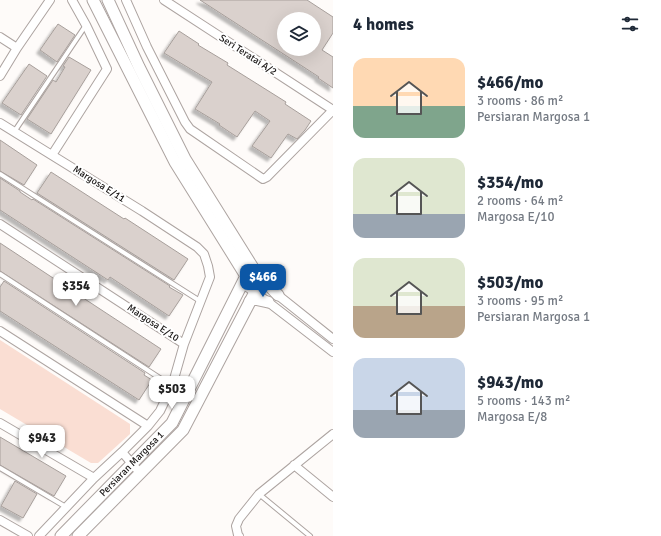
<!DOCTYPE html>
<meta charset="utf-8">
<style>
:root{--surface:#fff;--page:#f6f6f7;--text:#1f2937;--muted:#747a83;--accent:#0c57a6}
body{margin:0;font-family:Signika,sans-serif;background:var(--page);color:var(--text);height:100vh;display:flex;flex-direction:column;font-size:15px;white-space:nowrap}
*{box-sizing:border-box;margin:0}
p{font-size:13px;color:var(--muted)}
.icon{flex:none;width:22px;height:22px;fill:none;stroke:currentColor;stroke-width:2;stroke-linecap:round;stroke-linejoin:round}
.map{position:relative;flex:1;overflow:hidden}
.panel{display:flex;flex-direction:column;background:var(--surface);width:328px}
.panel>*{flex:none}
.tools{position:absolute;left:277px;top:12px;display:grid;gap:8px}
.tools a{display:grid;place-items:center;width:44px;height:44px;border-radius:50%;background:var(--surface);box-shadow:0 4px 16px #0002;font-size:20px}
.price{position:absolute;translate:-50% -34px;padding:0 9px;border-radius:8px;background:#fff;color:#222;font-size:13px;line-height:26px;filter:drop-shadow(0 1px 2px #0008)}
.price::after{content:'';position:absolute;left:50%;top:24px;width:12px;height:9px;margin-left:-6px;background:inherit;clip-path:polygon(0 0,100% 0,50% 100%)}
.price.active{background:var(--accent);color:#fff}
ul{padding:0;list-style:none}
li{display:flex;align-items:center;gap:12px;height:100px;padding:0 20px}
li span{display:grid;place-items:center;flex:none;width:112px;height:80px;border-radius:12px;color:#555}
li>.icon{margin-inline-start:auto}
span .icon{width:48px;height:48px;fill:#fffc;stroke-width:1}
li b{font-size:17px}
h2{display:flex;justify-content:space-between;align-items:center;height:48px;padding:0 20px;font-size:17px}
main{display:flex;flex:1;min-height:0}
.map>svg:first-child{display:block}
.green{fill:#faded3}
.building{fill:#dad1cd;stroke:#a79f9b;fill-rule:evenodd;filter:url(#shadow)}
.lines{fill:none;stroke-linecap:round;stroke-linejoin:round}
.service-casing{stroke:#ada4a1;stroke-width:6}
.minor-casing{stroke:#ada4a1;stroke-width:10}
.tertiary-casing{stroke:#ada4a1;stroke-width:13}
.service{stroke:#fff;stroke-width:4}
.minor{stroke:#fff;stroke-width:8}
.tertiary{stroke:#fff;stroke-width:11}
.labels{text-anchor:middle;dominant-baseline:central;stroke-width:4;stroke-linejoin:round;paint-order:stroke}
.street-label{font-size:10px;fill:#1a1716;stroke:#fff}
</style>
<main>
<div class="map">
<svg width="333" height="536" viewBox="0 0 333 536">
<defs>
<filter id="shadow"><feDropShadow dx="-3.5" dy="3.5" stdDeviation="1" flood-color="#0004"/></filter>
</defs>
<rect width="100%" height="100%" fill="#fefbf9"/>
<path class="green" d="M0,340L130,424V434L98,463H91L0,409Z"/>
<path class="building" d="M200,0H307L333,17V33L322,50L333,57V88L318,78L319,77ZM284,19H314V49H284Z
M58,24L75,35L57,62L40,50Z
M179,31L199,44L198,45L228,63L227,65L286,102L285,104L311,121L305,130L297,139L288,134L271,158L252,146L270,121L255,111L237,137L219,125L220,124L195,109L212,82L164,53Z
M69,57L91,70L51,134L27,119L53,80L56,82L65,67L63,66Z
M29,64L47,76L21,115L2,103Z
M0,140L37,165L24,185L0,171Z
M51,172L124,219L125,218L188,259L174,280L37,193Z
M0,178L20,191V192L32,200L33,199L170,286L169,287L183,295L169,316L110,277L108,280L0,210Z
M0,243L100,309L161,349L149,367L0,271Z
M4,281L145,373L144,375L152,380L139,400L0,311V287Z
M0,437L66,476L54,496L0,465Z
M15,481L37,494L23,518L1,506Z"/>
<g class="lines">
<g class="service-casing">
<path id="service" d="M14,132L86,25
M0,174L200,301
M0,274L172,386
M0,468L66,507
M259,494L310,536"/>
</g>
<g class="minor-casing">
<path id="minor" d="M126,0L147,47L185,122L190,129L263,179L267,177L333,110
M164,0L333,110
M0,37L17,48
M0,76L17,48L50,0
M0,123L142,211L197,247L204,254L208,266L210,277L184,344L172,386L160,411L148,426L122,452L94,478L39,536
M52,155L107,69L86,25L72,0
M0,224L184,344
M242,284L255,292L333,352
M274,292L333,339
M0,331L148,426
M0,423L94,478
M122,452L140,473
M294,465L333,497
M0,520L28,536
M239,536L238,535L236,526L239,519L259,494L333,434"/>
</g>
<g class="tertiary-casing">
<g id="tertiary">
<path d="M108,0L139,67L185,159L255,271L278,295"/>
<path d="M250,301L255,299L268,302"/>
<path id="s1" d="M61,536L172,423L246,276L175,162L93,0"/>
<path d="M78,536L183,430L255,292L258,284L255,272"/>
</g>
</g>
<use href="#service" class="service"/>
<use href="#minor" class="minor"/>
<use href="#tertiary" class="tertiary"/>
</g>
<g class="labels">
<g class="street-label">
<text transform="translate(248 55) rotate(33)">Seri Teratai A/2</text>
<text transform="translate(99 184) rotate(32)">Margosa E/11</text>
<text transform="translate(153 323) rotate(33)">Margosa E/10</text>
<text stroke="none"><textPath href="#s1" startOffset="101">Persiaran Margosa 1</textPath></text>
</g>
</g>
</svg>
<div class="tools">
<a><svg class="icon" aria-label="layers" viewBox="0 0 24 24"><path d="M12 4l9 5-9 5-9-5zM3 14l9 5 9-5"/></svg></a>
</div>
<b class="price active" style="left:263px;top:298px">$466</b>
<b class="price" style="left:76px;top:307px">$354</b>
<b class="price" style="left:172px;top:410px">$503</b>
<b class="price" style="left:42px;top:459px">$943</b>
</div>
<section class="panel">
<h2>4 homes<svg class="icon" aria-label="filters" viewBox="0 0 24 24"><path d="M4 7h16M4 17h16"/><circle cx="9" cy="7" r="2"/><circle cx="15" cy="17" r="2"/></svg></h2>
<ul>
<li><span style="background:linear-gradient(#ffd9b3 60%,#7fa58c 0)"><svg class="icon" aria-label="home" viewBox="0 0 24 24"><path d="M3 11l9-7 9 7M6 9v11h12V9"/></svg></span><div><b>$466/mo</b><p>3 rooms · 86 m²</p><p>Persiaran Margosa 1</p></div></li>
<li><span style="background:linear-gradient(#dfe7d0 70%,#9aa5b1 0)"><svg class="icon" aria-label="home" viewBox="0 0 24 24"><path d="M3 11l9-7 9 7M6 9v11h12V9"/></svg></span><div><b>$354/mo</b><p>2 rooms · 64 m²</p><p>Margosa E/10</p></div></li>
<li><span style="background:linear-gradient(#dfe7d0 60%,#b9a48a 0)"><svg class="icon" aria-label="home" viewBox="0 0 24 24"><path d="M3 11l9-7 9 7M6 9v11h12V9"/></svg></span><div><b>$503/mo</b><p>3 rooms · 95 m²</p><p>Persiaran Margosa 1</p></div></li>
<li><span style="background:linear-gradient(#c9d6e8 65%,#9aa5b1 0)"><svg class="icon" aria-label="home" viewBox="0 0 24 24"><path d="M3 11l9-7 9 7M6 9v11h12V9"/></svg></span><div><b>$943/mo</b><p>5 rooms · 143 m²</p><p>Margosa E/8</p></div></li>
</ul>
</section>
</main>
